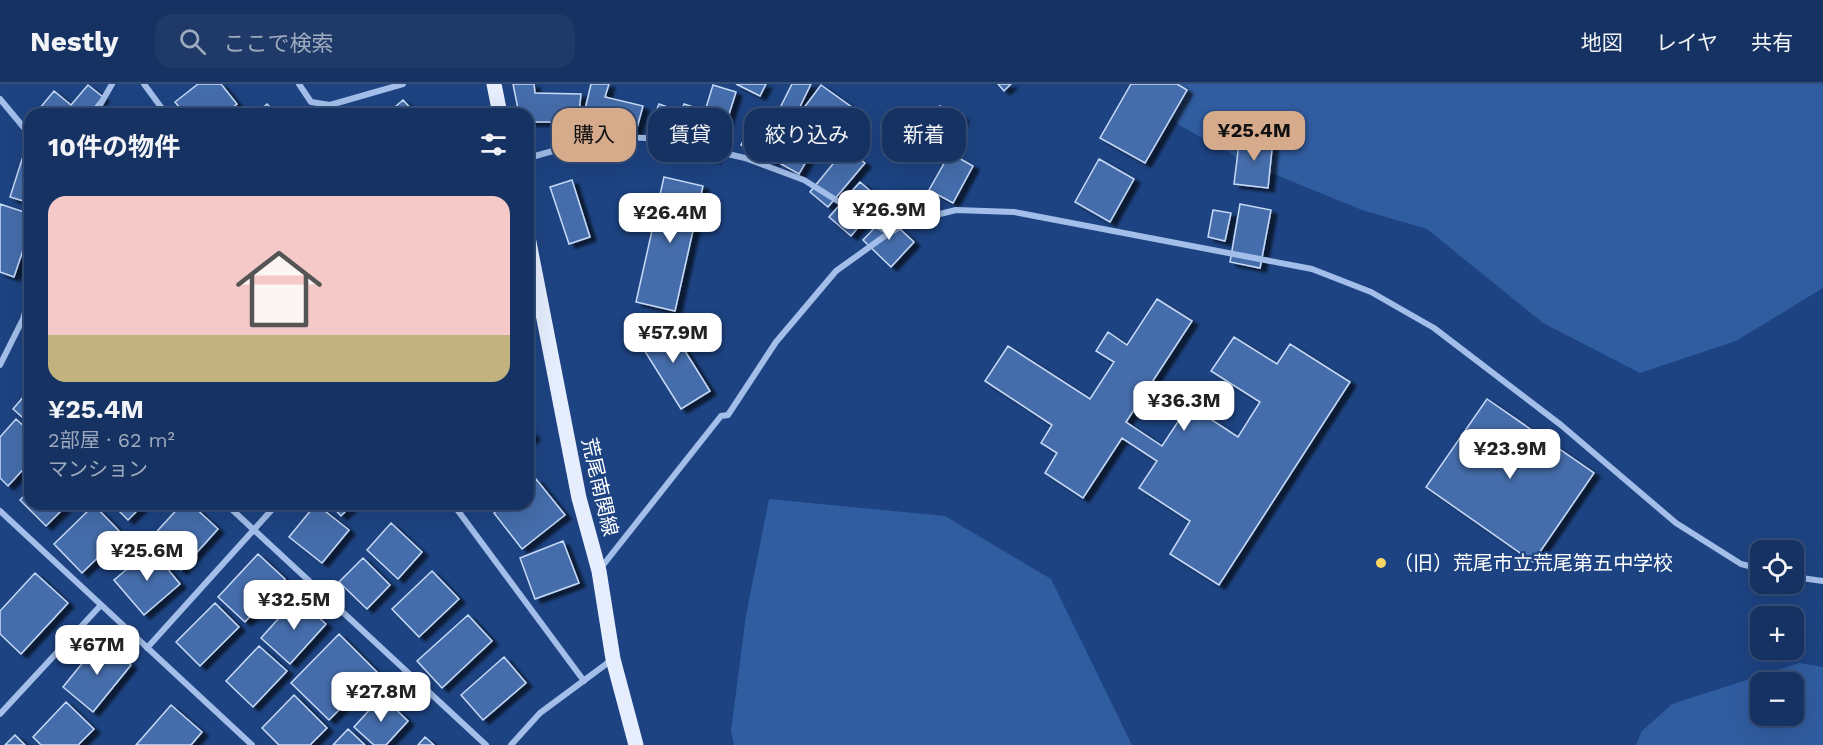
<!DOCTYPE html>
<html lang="ja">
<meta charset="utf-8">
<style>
:root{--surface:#163262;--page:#1f3a68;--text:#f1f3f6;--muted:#9eaabe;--line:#354d77;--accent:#d6ab8b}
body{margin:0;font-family:"Work Sans","Noto Sans JP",sans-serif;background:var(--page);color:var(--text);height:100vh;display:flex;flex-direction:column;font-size:22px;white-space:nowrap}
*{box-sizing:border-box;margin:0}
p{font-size:20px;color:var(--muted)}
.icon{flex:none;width:33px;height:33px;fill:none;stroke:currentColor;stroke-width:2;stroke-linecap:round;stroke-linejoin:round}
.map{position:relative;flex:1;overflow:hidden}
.sheet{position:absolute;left:24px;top:24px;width:510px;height:402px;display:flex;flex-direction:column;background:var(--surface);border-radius:18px;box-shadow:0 6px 24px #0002,0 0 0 2px var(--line)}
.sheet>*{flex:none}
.guide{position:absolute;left:552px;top:24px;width:570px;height:54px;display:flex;gap:12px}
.tools{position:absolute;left:1750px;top:456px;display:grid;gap:12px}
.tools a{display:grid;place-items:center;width:54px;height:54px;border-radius:12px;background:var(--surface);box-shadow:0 6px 24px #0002,0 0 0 2px var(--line);font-size:30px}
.price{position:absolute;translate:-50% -51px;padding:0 14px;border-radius:12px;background:#fff;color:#222;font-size:20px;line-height:39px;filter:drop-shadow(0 2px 3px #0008)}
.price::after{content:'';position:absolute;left:50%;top:36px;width:18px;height:14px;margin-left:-9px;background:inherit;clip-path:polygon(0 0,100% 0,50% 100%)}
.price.active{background:var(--accent);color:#111}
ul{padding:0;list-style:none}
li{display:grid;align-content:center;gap:12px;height:318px;padding:0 24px}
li+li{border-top:2px solid var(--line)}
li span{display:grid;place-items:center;height:186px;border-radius:18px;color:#555}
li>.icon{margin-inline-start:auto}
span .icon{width:108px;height:108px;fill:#fffc;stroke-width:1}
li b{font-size:26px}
h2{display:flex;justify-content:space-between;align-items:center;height:72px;padding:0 24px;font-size:26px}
.pill{padding:0 21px;border-radius:18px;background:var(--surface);box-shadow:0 6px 24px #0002,0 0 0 2px var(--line);font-size:21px;line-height:54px}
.pill.active{background:var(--accent);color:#111}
header{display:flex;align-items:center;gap:36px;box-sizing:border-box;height:84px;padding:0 30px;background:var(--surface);border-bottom:2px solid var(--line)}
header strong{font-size:28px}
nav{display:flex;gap:33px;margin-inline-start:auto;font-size:21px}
.search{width:420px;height:54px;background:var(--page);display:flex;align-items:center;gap:15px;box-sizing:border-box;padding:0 21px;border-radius:18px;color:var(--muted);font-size:22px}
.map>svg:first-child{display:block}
.green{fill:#305ca0;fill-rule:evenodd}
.building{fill:#456dab;stroke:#c7daf7;stroke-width:1.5;filter:url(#shadow)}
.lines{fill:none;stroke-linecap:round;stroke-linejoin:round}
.minor{stroke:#a2bee9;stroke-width:6}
.primary{stroke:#e6eefe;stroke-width:15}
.poi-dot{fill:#f9d661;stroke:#1d4382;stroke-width:2}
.labels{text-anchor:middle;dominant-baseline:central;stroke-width:4.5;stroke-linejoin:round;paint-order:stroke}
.street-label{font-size:20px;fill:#fff;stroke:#1d4382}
.poi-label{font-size:20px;fill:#fff;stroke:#1d4382;text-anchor:start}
</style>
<header>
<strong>Nestly</strong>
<div class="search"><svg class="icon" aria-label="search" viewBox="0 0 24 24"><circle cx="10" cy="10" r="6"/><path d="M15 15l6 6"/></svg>ここで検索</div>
<nav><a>地図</a><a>レイヤ</a><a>共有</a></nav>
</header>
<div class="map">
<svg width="1823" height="661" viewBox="0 0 1823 661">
<defs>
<filter id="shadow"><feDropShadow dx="6" dy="4" stdDeviation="1.5" flood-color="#0009"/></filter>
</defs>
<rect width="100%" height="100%" fill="#1d4382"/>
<path class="green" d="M1148,0H1823V204L1736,257L1640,289L1543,239L1427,145L1362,126L1249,80L1179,41Z
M769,415L945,432L1051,495L1132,661H734L731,647L746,531Z
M1799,579L1823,583V661H1636L1642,647L1672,620ZM1761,598H1794V632H1761Z"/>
<path class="building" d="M198,0H221L237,20L224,30H185L175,18Z
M513,0H534L535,9L581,10L578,38H528V30H519Z
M591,0H609L605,13L643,22L635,51L582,38Z
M736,0H766L760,12Z
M792,0H811L793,37L777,30Z
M998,0H1011L1004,7Z
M1131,0H1177L1187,6L1145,79L1100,54Z
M88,1L103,13L89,30H35L54,7L71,21Z
M713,1L736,8L715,75L670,62L684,20L705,27Z
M821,1L853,24L835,48L803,25Z
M403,16L416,30H387Z
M267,20L277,30H256Z
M659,20L676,26L666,52L649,45Z
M940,22L963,33L939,77L917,65Z
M756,32L776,43L780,36L792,42L773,78L741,61Z
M801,45L819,55L799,90L781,80Z
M1240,51L1273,55L1268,104L1234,100Z
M846,64L865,79L828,123L810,108Z
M25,66L30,67V119L10,113Z
M950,69L973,82L953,119L929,106Z
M1099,75L1134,95L1110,138L1075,118Z
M664,93L703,102L675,227L636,218Z
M572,96L590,153L569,160L550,103Z
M860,98L881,116L851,152L829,133Z
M0,120L30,130V145L14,193L0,188Z
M1240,120L1271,126L1260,184L1230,178Z
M1213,126L1231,129L1225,157L1208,153Z
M886,132L914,158L891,183L863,156Z
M1157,215L1192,237L1126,338L1162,362L1189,321L1238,353L1260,318L1211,287L1234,253L1277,280L1290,260L1350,298L1219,501L1170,470L1190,437L1139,404L1157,377L1122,354L1083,414L1045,389L1057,369L1041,359L1052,341L985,297L1008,262L1090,315L1114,278L1096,267L1108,248L1127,261Z
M665,235L710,307L681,325L636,253Z
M30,305V340L13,325Z
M1487,315L1594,389L1533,478L1426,403Z
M16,335L30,348V378L8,402L0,394V353Z
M528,345L534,352L528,358Z
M536,395L565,431L522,465L494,429L505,420H528V402Z
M30,406V420H68L46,442L20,416Z
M112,420H144L128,436Z
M182,420H191L218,445L181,486L149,456Z
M316,420L349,446L322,479L289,453Z
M330,420H353L341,432Z
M94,421L122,450L82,489L54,460Z
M391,439L422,468L398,495L367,466Z
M563,457L579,499L535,515L520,474Z
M151,465L180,500L144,531L114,496Z
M258,470L285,495L245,538L218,513Z
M363,474L390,501L367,525L339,498Z
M432,487L459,515L419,553L392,525Z
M35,489L68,519L21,570L0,550V527Z
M297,514L326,540L290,580L261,554Z
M215,519L239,543L200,582L176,558Z
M468,531L492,557L442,604L417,577Z
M339,550L377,588L329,636L291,599Z
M101,556L131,581L93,628L63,603Z
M259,562L287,587L253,623L226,597Z
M504,573L526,599L483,636L461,611Z
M294,611L327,644L310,661H279L262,644Z
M382,612L408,637L386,661H374L354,643Z
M66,618L94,645L78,661H41L33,653Z
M171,621L202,648L191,661H136Z
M348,645L365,661H333Z
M15,651L25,661H5Z
M425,653L434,661H418Z"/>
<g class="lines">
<path class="minor" d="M144,0L166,30
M299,0L311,18L330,21L403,0
M0,15L30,51
M95,30L112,0
M528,74L606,52L663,55L745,74L804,96L889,149
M0,281L23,235L30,211
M226,420L486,661
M453,420L584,597
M0,427L252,661
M600,485L721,332L728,331L776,258L836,187L889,149L911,137L956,126L1014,128L1312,185L1371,208L1434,244L1561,341L1676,439L1741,480L1761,485
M1794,493L1823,497
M147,564L277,420
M0,630L101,521
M511,661L540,629L613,575"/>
<path class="primary" d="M494,0L500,30
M528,153L579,414L599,487L613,575L636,661"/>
</g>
<circle class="poi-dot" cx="1381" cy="479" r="6"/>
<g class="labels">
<g class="street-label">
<text transform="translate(600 403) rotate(77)">荒尾南関線</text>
</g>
<g class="poi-label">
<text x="1393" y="479">（旧）荒尾市立荒尾第五中学校</text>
</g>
</g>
</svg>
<div class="tools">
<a><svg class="icon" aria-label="locate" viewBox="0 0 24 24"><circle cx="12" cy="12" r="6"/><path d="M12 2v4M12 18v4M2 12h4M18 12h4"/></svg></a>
<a>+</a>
<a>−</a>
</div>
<b class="price active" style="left:1254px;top:78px">¥25.4M</b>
<b class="price" style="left:889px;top:157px">¥26.9M</b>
<b class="price" style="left:670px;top:160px">¥26.4M</b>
<b class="price" style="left:673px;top:280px">¥57.9M</b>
<b class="price" style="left:1184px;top:348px">¥36.3M</b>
<b class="price" style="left:1510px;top:396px">¥23.9M</b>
<b class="price" style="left:147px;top:498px">¥25.6M</b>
<b class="price" style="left:294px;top:547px">¥32.5M</b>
<b class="price" style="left:97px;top:592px">¥67M</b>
<b class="price" style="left:381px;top:639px">¥27.8M</b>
<div class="guide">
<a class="pill active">購入</a>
<a class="pill">賃貸</a>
<a class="pill">絞り込み</a>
<a class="pill">新着</a>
</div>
<section class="sheet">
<h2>10件の物件<svg class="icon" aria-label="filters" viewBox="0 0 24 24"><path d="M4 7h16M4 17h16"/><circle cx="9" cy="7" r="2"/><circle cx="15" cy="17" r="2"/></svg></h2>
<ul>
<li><span style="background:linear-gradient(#f6c9c9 75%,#c2b280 0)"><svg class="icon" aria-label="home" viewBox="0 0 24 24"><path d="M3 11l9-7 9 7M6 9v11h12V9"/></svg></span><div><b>¥25.4M</b><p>2部屋 · 62 m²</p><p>マンション</p></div></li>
</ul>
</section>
</div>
